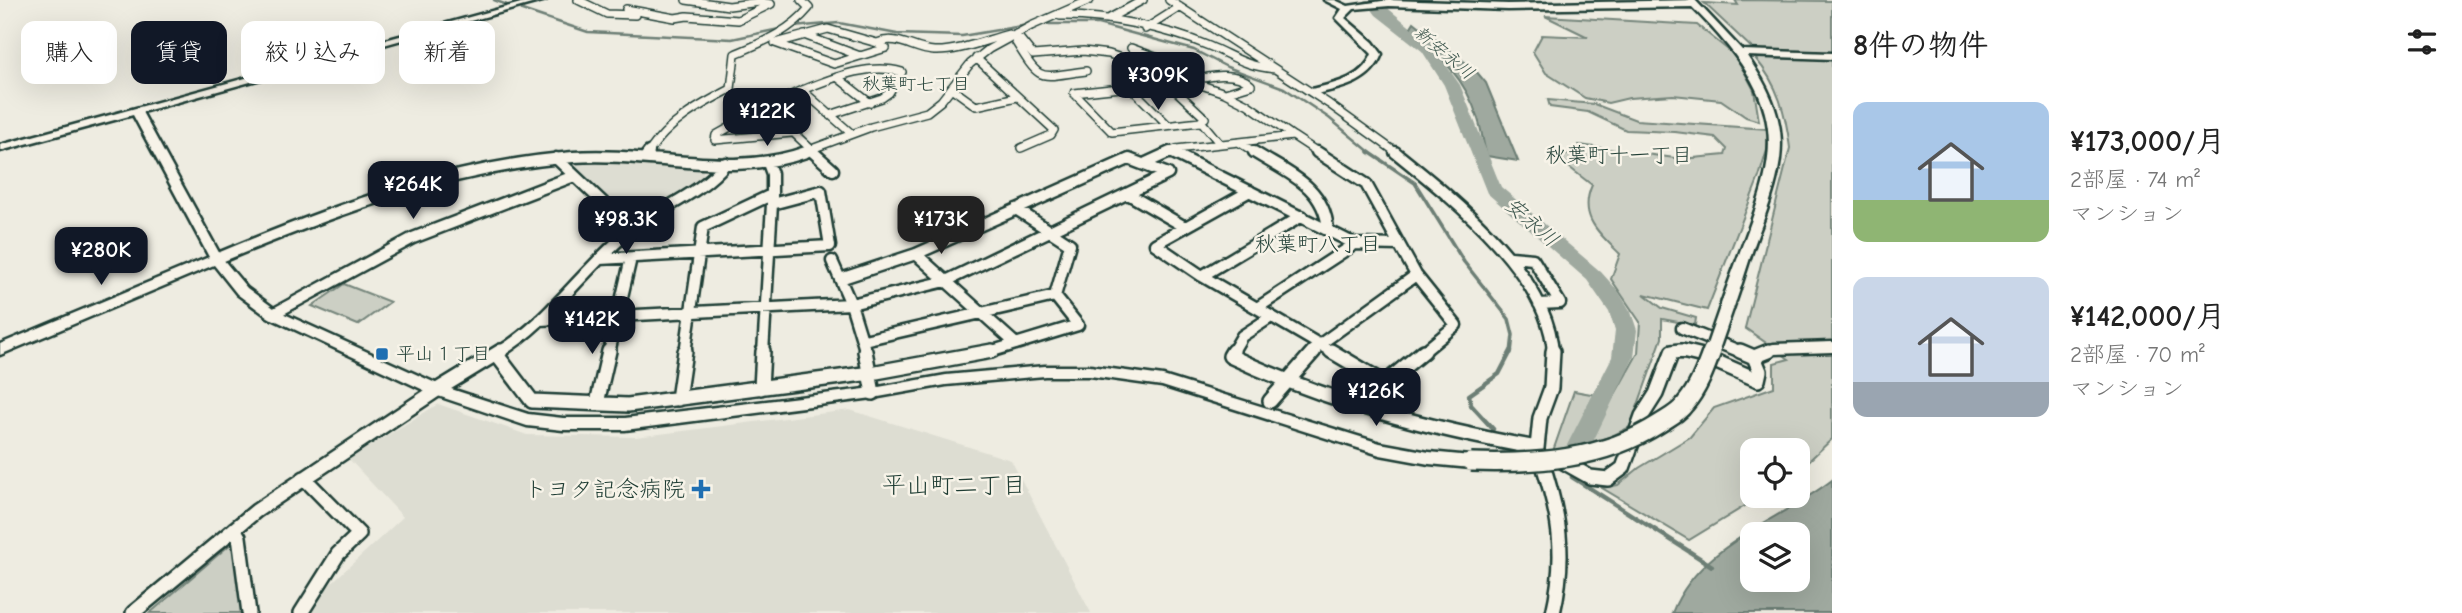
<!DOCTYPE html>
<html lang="ja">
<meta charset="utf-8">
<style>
:root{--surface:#fff;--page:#f6f6f6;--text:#222;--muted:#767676;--accent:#111827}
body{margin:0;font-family:"Comic Neue","Klee One",sans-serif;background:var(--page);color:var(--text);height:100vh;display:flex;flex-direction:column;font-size:26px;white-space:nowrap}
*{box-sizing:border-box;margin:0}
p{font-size:23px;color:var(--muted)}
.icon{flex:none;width:38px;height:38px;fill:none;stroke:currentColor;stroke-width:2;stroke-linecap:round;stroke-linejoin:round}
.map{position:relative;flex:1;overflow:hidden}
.sheet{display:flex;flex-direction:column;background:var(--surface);width:630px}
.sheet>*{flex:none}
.hud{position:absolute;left:21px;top:21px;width:665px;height:63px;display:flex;gap:14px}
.fabs{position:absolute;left:1740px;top:438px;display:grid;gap:14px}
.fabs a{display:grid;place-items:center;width:70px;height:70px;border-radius:14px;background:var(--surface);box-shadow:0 7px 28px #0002;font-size:35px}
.price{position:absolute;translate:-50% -60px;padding:0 16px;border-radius:14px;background:var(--accent);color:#fff;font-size:23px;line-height:46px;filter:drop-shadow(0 2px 4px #0008)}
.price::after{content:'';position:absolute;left:50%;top:42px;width:21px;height:16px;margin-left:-10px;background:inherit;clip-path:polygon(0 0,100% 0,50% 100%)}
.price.on{background:#222;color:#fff}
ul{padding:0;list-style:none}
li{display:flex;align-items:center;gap:21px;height:175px;padding:0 21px}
li span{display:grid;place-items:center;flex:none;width:196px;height:140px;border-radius:14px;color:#555}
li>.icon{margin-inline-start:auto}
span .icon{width:84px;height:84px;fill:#fffc;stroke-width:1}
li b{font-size:30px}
h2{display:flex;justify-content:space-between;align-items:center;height:84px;padding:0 21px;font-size:30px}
.tag{padding:0 24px;border-radius:14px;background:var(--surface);box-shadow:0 7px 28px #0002;font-size:24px;line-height:63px}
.tag.on{background:var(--accent);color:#fff}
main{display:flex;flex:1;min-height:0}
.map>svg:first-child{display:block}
.built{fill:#ddddd2}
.green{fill:#cccfc4;stroke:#76867c;stroke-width:2}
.water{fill:#9fa99f;stroke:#6c7e74;stroke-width:2;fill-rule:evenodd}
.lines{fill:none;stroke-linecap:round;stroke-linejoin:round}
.stream-far2{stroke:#6c7e74;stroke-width:2.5}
.stream-far1{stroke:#6c7e74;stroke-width:3.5}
.stream{stroke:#6c7e74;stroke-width:4.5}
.river{fill:#9fa99f;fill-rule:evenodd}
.minor-far2-casing{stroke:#1f3d34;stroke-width:10}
.minor-far1-casing{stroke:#1f3d34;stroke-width:15}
.minor-casing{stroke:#1f3d34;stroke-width:18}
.tertiary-casing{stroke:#1f3d34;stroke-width:5}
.minor-far2{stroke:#f7f3e8;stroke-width:7}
.minor-far1{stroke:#f7f3e8;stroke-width:10}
.minor{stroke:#f7f3e8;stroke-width:13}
.tertiary{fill:#f7f3e8;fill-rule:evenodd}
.tertiary-bridge-far1-casing{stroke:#1f3d34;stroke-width:18;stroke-linecap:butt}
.tertiary-bridge-casing{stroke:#1f3d34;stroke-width:22;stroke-linecap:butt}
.tertiary-bridge-far1{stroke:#f7f3e8;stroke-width:13}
.tertiary-bridge{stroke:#f7f3e8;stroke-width:17}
.poi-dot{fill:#1f6fb2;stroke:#f7f3e8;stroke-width:2.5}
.labels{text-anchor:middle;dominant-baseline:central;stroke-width:5;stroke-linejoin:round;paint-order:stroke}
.far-water-label{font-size:18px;font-style:italic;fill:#3f584f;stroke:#f7f3e8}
.far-neighbourhood-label{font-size:18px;fill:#1f3d34;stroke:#f7f3e8}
.poi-label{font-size:19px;fill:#1f3d34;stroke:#f7f3e8;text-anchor:start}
.neighbourhood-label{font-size:21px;fill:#1f3d34;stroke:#f7f3e8}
.water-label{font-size:21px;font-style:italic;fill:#3f584f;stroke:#f7f3e8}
.near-poi-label{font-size:23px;fill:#1f3d34;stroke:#f7f3e8;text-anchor:end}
.near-neighbourhood-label{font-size:24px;fill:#1f3d34;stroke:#f7f3e8}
</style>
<main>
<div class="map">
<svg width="1832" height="613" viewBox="0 0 1832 613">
<rect width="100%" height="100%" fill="#eeece1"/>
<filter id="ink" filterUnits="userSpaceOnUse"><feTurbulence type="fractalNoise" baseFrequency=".0143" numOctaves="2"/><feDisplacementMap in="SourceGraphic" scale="14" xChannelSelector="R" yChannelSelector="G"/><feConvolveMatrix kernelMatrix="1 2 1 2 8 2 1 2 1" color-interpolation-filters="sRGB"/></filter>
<g filter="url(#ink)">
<path class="built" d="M569,159L700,164L705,177L633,222L567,162Z
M438,404L527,435L636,437L850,410L1011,460L1091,613H311L327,587L403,517L349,459Z"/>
<path class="green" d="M1735,0L1832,1V53L1756,52L1704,3L1738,5Z
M1545,16L1697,25L1732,53L1745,73L1754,90L1759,121L1746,117L1721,100L1673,95L1629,98L1608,103L1585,98L1546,73L1533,52L1542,35L1588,37Z
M1755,58L1832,59V439L1797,472V450H1752V495H1763L1689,540L1602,488L1618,485L1639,468L1690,437L1714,408L1774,387V363L1789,359L1745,328L1790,148C1786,114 1778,84 1755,58Z
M1548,100L1594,104L1636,120L1768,129L1767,150L1759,177L1707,310L1644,294L1662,308L1696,318L1695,325L1662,319V338L1630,427L1610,437L1553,451L1574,391L1613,398L1638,353L1640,322L1611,279L1620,254C1599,233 1578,217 1592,185L1556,157L1580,151L1579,145L1682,159L1725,155L1727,149L1715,137L1675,132L1626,130L1588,112L1550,107Z
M344,284L390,302L358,325L312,306Z
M233,542L243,613H150Z"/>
<path class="water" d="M1414,22L1476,71L1486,83L1518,161L1487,156C1483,144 1482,131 1478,119C1466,79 1440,55 1409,30Z
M1832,480V613H1672C1699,544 1778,522 1832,480ZM1752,534H1797V579H1752Z"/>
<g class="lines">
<path class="stream-far2" d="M494,0L507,5
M522,10L588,32L732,39L784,28
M1045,24H1098L1194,50L1227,67L1284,88L1329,118L1371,153
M792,27L839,23L897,34L962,36L1027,25"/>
<path class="stream-far1" d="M1369,152L1415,183L1464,262L1509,319L1513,335L1511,353"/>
<path class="stream" d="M1493,429L1471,405L1469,395L1499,374L1511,351
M1572,477L1712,566"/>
<path class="river" d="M1365,0H1378L1432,45L1460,85L1501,187L1601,272L1618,291L1631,312L1637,330L1634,357L1584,460L1575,462L1566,460L1563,453L1612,357L1615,330L1609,312L1587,280L1487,193L1444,85L1422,51L1376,15Z"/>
<g class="minor-far2-casing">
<path id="minor-far2" d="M578,0L607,14L635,15
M1169,0L1329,104L1397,153
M626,9L675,18L687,16L738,20L771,4L760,2L729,6L686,0
M1060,16C1106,15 1166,28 1209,46C1235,57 1245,66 1275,69
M1108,19L1143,0
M1145,29L1180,7
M1016,34L1033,55L1083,51L1109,54L1225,93L1247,104L1293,136
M804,35L860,56
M1015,41C1042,84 1037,77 1086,71
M775,43L834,64L886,48L877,43C898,34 913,50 934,51C958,52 986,40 1009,34
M776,43L828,29L877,43
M1131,48L1158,58L1146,66
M976,58L1054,130L1051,135L1021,148
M837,77L870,103
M1191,81C1209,76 1236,70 1251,85L1225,93
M1150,82L1173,88L1205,118L1200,122L1112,132L1074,93L1130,87L1168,125
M951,88L976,106L1017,97
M802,90C833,78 869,62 902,72L889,93L882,98L830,115
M766,107L716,135L715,140L792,133
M1201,121L1220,144
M1240,143L1256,153
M1170,151L1175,153
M648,153C669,122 698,106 731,89L735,54C763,42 789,32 809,8L801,0
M801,153L871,127L927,112L941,101L970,64L989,49L1031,26L1090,0
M815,153L766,107L802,90L852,134
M1167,153L1176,149L1293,136L1319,153"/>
</g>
<g class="minor-far1-casing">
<path id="minor-far1" d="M813,152L833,170
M1171,152L1355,244L1399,245
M1254,152C1287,173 1324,185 1328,229
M1317,152L1366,184L1416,275L1456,325L1422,353
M1395,152C1452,198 1549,274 1553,353
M646,156L649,152
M556,158L632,230
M1129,159L1168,174L946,281L851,304L840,279L916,254Z
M1146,163L1170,152
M1250,191L1155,244L1202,276L1334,353
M1128,194L1185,227
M1016,209L1070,244L1055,296
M916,254L1016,344
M1511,257L1533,259L1560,303L1539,304
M216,259C331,211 448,167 573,157C651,151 731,179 806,152
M600,259L830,246L821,191L772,204
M832,261L840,279
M1202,276L1302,216
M851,304L866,353
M1257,308L1355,244
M273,314L413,238L574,176
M540,320L851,304
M1682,328L1744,353
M864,340L1055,296
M498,353C548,323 581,272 625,235C657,208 699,196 726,163
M609,353L631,258
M685,353L703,227L771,195
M763,353L772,204V174L768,163
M986,353L1078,325L1055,296
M1232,353L1242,336L1271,317
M1312,353L1319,345L1416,275
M1672,353H1693
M1764,353L1774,349L1832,347"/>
</g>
<g class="minor-casing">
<path id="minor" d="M865,351L873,393
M1233,351L1230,356C1328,402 1430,429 1537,448L1540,418L1551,388L1553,351
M1331,351L1385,383L1424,351
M1682,351L1703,356L1758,380L1760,371L1754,357L1740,351
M497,355L532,401L628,405L871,373L992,351
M1754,357L1769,351
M761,388L763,351
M678,399L685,351
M1270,401L1314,351
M597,403L609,351
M1540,456C1559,512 1567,554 1553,613
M1558,459L1590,477L1608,479L1623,468L1642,416L1656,394L1672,352L1680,351
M234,529L239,537L249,613
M133,613L256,511L437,390L501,351
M301,613L338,554L359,534L304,478"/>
</g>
<g class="tertiary-casing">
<path id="tertiary" d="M532,0H546L142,112L222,258L247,288L278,311L442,386L528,414L563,418H625L873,388L946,375L1045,366H1090L1163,376L1380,443L1429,452L1471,456L1477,458L1479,462L1477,466L1471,468L1429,464L1380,455L1162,386L1090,376H1045L946,385L873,398L625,430H563L527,426L432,394L268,317L237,294L214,265L0,355V344L209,257L133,115L0,151V145Z
M1324,0H1335L1348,6L1389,0L1508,4L1695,0L1742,50L1832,53V59L1747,56C1791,120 1788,154 1762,224C1752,249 1745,275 1736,301L1729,305L1722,301C1770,164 1809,123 1692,7L1508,10L1389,6L1354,9L1345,18L1373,42L1382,54C1371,84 1339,89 1311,95L1306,92L1307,90C1332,84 1362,80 1372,54L1336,18L1342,9Z"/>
</g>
<use href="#minor-far2" class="minor-far2"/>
<use href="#minor-far1" class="minor-far1"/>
<use href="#minor" class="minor"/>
<use href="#tertiary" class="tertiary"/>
<g class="tertiary-bridge-far1-casing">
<path id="tertiary-bridge-far1" d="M1711,353L1729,301"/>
</g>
<g class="tertiary-bridge-casing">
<path id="tertiary-bridge" d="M1471,462C1536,464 1603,460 1659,424C1668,418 1679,413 1685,404C1698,389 1705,370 1712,351"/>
</g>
<use href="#tertiary-bridge-far1" class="tertiary-bridge-far1"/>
<use href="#tertiary-bridge" class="tertiary-bridge"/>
</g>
</g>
<g class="poi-dot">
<rect x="375" y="347" width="14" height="14" rx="3.5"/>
<path d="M697.5 478.5h7v7h7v7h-7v7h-7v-7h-7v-7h7z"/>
</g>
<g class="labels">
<g class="far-water-label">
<text transform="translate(1444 53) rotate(40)">新安永川</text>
</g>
<g class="far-neighbourhood-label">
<text x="916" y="84">秋葉町七丁目</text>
</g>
<g class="poi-label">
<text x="396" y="354">平山１丁目</text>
</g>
<g class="neighbourhood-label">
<text x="1619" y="155">秋葉町十一丁目</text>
<text x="1318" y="244">秋葉町八丁目</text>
</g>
<g class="water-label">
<text transform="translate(1532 222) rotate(41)">安永川</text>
</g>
<g class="near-poi-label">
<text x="685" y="489">トヨタ記念病院</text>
</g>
<g class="near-neighbourhood-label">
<text x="954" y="485">平山町二丁目</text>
</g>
</g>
</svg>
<div class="fabs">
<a><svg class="icon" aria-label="locate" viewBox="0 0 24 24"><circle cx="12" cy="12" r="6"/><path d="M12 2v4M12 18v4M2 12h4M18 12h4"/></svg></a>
<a><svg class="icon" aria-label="layers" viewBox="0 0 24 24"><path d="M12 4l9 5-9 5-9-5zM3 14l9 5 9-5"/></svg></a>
</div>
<b class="price" style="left:1158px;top:112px">¥309K</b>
<b class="price" style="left:767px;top:148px">¥122K</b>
<b class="price" style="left:413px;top:221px">¥264K</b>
<b class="price" style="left:626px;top:256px">¥98.3K</b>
<b class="price on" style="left:941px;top:256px">¥173K</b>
<b class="price" style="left:101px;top:287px">¥280K</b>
<b class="price" style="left:592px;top:356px">¥142K</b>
<b class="price" style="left:1376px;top:428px">¥126K</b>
<div class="hud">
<a class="tag">購入</a>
<a class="tag on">賃貸</a>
<a class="tag">絞り込み</a>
<a class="tag">新着</a>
</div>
</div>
<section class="sheet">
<h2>8件の物件<svg class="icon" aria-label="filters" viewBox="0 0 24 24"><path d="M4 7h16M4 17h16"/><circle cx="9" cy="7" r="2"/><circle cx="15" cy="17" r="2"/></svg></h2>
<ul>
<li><span style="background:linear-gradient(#a9c7e8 70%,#8fb573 0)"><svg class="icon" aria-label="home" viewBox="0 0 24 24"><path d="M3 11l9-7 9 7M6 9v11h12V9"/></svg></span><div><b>¥173,000/月</b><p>2部屋 · 74 m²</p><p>マンション</p></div></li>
<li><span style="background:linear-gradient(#c9d6e8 75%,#9aa5b1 0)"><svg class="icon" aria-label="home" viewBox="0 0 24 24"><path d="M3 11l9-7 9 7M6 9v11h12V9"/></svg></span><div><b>¥142,000/月</b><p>2部屋 · 70 m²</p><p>マンション</p></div></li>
</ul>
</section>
</main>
